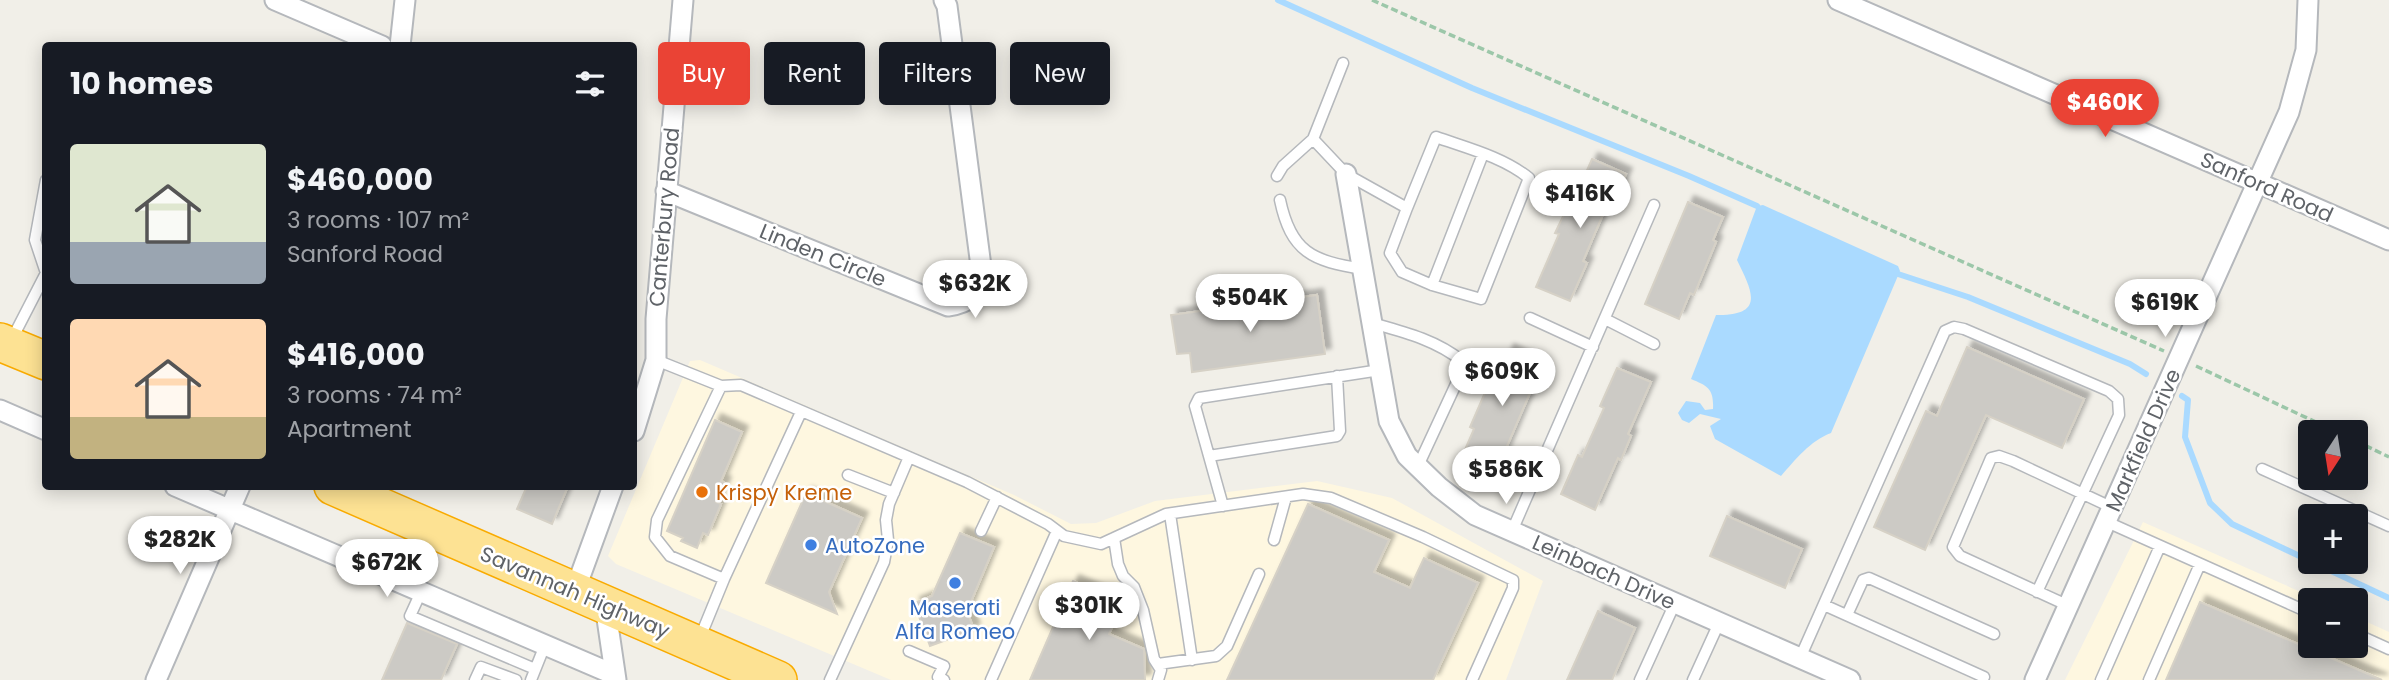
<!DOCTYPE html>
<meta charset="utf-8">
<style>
:root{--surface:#171b24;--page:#242831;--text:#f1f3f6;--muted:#9ea1a6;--accent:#ea4335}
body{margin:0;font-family:Poppins,sans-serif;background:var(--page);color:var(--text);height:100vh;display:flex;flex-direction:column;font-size:26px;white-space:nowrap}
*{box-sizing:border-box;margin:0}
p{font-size:23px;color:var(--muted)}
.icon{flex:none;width:38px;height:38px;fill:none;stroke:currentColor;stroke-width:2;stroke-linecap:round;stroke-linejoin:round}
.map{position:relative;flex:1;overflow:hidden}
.drawer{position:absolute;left:42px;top:42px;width:595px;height:448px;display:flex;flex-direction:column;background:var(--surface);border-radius:7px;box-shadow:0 4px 18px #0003}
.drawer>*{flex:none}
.banner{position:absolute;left:658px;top:42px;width:665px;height:63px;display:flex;gap:14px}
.needle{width:46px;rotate:192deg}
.controls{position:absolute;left:2298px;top:420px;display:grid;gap:14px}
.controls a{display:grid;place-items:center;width:70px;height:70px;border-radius:7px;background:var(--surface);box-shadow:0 4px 18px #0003;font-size:35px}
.price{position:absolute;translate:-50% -60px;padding:0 16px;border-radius:24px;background:#fff;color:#222;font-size:23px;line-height:46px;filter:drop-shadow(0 2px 4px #0008)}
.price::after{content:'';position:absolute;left:50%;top:42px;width:21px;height:16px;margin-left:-10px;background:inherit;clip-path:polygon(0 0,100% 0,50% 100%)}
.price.current{background:var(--accent);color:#fff}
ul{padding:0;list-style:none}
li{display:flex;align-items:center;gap:21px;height:175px;padding:0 28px}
li span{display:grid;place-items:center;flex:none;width:196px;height:140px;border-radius:7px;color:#555}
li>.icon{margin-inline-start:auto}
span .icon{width:84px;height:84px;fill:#fffc;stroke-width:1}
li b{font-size:30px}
h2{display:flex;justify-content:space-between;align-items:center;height:84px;padding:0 28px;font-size:30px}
.chip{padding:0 24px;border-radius:7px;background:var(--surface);box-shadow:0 4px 18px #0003;font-size:24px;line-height:63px}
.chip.current{background:var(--accent);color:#fff}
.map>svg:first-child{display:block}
.commercial{fill:#fef7e0}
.water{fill:#aadaff}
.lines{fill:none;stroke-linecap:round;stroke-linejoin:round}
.stream{stroke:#aadaff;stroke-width:6}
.building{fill:#cccac5;stroke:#d6d1c6;stroke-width:2;filter:url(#shadow)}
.lane-casing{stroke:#b5b8bc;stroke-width:13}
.street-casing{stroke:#b5b8bc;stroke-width:23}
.highway-casing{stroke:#f9ab00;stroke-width:40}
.path{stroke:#9cc7a9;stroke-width:3.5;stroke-dasharray:7 3.5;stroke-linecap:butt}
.lane{stroke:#fff;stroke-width:10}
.street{stroke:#fff;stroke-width:19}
.highway{stroke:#fde293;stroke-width:37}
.food-dot{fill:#e8710a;stroke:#fff;stroke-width:2.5}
.shop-dot{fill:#3f7fe0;stroke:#fff;stroke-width:2.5}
.labels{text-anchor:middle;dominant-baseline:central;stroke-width:5;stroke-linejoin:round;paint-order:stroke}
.street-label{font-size:21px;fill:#5f6368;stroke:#fff}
.food-label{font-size:21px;fill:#c56008;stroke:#fff;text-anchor:start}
.shop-label{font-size:21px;fill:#366cbe;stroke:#fff;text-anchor:start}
</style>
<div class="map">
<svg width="2389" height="680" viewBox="0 0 2389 680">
<defs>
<filter id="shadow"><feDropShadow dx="6" dy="-6" stdDeviation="2" flood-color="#0004"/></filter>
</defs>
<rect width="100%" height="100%" fill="#f1efe8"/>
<path class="commercial" d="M700,360L1014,495L1071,524L1096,523L1155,501L1317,481L1392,498L1543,581L1506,680H891L616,564L608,556L690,361Z
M2143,522L2319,600H2310V646H2356V617L2389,632V680H2065Z"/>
<path class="water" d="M1763,205L1898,266L1900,271L1831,433C1810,441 1796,459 1781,476L1715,439L1710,426L1721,419L1700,414L1689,423L1682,420L1678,413L1686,401L1700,403L1705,410L1713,409C1714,389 1708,386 1691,379L1716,315C1766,316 1752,291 1737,260L1757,206Z"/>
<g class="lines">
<path class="stream" d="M1278,0L1472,88L1689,176L1757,206
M1898,274L1968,297L2130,364L2146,374
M2182,396L2188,400L2185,437L2210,503L2232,524L2310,561
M2312,562L2389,598"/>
</g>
<path class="building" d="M1592,159L1626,174L1609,213L1604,212L1583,261L1587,263L1570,301L1536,287L1559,234L1555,233L1566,210L1569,211Z
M1688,202L1723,217L1713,240L1716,242L1694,295L1690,293L1679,319L1645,304Z
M1317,295L1325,354L1192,372L1190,353L1177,354L1171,315Z
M1967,347L2084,399L2062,448L1986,415L1925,550L1874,527L1926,411L1937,416Z
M1508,350L1542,365L1498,467L1464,452L1474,429L1470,427L1493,374L1497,376Z
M1617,368L1651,382L1628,434L1631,436L1621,460L1618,458L1595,510L1561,494L1578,455L1582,457L1604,408L1600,406Z
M715,420L742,432L721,481L725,483L716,502L721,504L708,535L703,533L697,548L681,541L683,538L667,531Z
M527,486H568L552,524L517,509Z
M806,493L862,518L829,592L837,614L766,583Z
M1308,504L1389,540L1374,572L1410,588L1424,558L1478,583L1433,680H1227Z
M1727,516L1802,549L1785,588L1710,556Z
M960,533L994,547L967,611L974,630L930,646L914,603L932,596Z
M1073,581L1123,602L1109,634L1144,649L1145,680H1030Z
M2200,602L2382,680H2166Z
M1598,611L1635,628L1612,680H1567Z
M407,623L457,644L441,680H382Z"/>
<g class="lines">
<g class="lane-casing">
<path id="lane" d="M1313,139L1343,63
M1277,176L1283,166L1313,139L1346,174L1407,208L1436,137C1467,148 1503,157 1529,178L1481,299L1432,285L1402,272L1390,253L1407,208
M1280,200C1291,252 1312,261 1363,269
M1432,285L1483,154
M1530,318L1593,347
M1605,319L1654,344
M1372,323C1404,332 1436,340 1462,361L1463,369L1418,466
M12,339L46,273L35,240L46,180
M656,360L721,386L741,385L967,482L1048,524L1064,536L1101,544L1166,514L1303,494L1331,498L1423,537L1513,580V588L1472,680
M721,386L657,520L655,537L670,556L724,579
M1209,456L1337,436L1340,431L1337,376
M2262,469L2389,526
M848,475L894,493
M1223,506L1195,406L1199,398L1380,370
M1170,514L1192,660
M2107,522L2310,613
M981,531L997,497
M1512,531L1654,205
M1114,538L1118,564L1123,576L1134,587L1143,610L1154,659L1161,670L1158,680
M1274,540L1286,497
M421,592L410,616L535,669
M1824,605L1984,677
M2069,606L1960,556L1953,547L1991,458L1999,456L2013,461L2113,508
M1847,615L1863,580L1869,578L1994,634
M2356,634L2389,649
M699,640L724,579L801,412
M909,651L944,666L938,677L944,680
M1800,658L1945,331L1954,327L1964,329L2109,391L2118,399L2119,415L2037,592
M1158,664L1216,656L1227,646L1259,574
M475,680L481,667L516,680
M531,680L545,645
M830,680L884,562L888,540L886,520L889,504L909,457
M991,680L1057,531
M1640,680L1675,603
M1693,680L1719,623
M2101,680L2160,546
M2149,680L2200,564"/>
</g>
<g class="street-casing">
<path id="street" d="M275,0L382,46
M1838,0L2389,240
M400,46L405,0
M1346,174L1389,421L1407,456L1439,487L1475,515L1850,680
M666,191L948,306C969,303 978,295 982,274L947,6L944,0
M0,410L46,430
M634,431L656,360V319L683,0
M175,486L615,675
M574,593L613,486
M605,605L616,680
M156,680L240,486
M2035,680L2289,112L2306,50L2308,0"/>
</g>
<g class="highway-casing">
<path id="highway" d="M0,342L46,361
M333,486L778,680"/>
</g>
<path class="path" d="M1372,0L2164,351
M2196,366L2337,432
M2356,441L2389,457"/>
<use href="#lane" class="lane"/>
<use href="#street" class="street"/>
<use href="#highway" class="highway"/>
</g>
<circle class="food-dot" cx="702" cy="492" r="7"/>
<g class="shop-dot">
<circle cx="811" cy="545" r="7"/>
<circle cx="955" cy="583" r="7"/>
</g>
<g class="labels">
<g class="street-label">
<text transform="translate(2267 187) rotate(24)">Sanford Road</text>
<text transform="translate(664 217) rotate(-85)">Canterbury Road</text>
<text transform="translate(823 255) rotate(22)">Linden Circle</text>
<text transform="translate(2143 440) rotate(-66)">Markfield Drive</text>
<text transform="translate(1604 572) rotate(24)">Leinbach Drive</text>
<text transform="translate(575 592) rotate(23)">Savannah Highway</text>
</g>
<g class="food-label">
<text x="716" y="492">Krispy Kreme</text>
</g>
<g class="shop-label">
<text x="825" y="545">AutoZone</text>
<text x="955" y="607" text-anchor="middle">Maserati<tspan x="955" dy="24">Alfa Romeo</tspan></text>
</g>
</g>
</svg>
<div class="controls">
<a><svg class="needle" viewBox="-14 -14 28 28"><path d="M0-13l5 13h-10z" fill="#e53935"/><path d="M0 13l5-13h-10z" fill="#9ea1a6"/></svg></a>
<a>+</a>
<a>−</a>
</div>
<b class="price current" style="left:2105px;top:139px">$460K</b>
<b class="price" style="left:1580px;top:230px">$416K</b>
<b class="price" style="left:975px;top:320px">$632K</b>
<b class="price" style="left:1250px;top:334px">$504K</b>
<b class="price" style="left:2165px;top:339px">$619K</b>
<b class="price" style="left:1502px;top:408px">$609K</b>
<b class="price" style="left:1506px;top:506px">$586K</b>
<b class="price" style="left:180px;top:576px">$282K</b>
<b class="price" style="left:387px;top:599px">$672K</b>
<b class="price" style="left:1089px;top:642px">$301K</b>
<div class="banner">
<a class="chip current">Buy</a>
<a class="chip">Rent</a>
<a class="chip">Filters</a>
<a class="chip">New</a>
</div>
<section class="drawer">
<h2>10 homes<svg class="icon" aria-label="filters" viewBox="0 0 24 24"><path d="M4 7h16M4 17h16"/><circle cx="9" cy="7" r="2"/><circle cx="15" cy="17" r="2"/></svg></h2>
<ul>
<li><span style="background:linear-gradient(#dfe7d0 70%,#9aa5b1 0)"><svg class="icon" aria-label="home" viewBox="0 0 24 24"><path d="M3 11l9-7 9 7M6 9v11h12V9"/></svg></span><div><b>$460,000</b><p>3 rooms · 107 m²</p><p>Sanford Road</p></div></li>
<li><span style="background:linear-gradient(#ffd9b3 70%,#c2b280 0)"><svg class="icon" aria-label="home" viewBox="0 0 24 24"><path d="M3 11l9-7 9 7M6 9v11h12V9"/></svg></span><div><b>$416,000</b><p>3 rooms · 74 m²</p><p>Apartment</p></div></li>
</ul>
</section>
</div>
